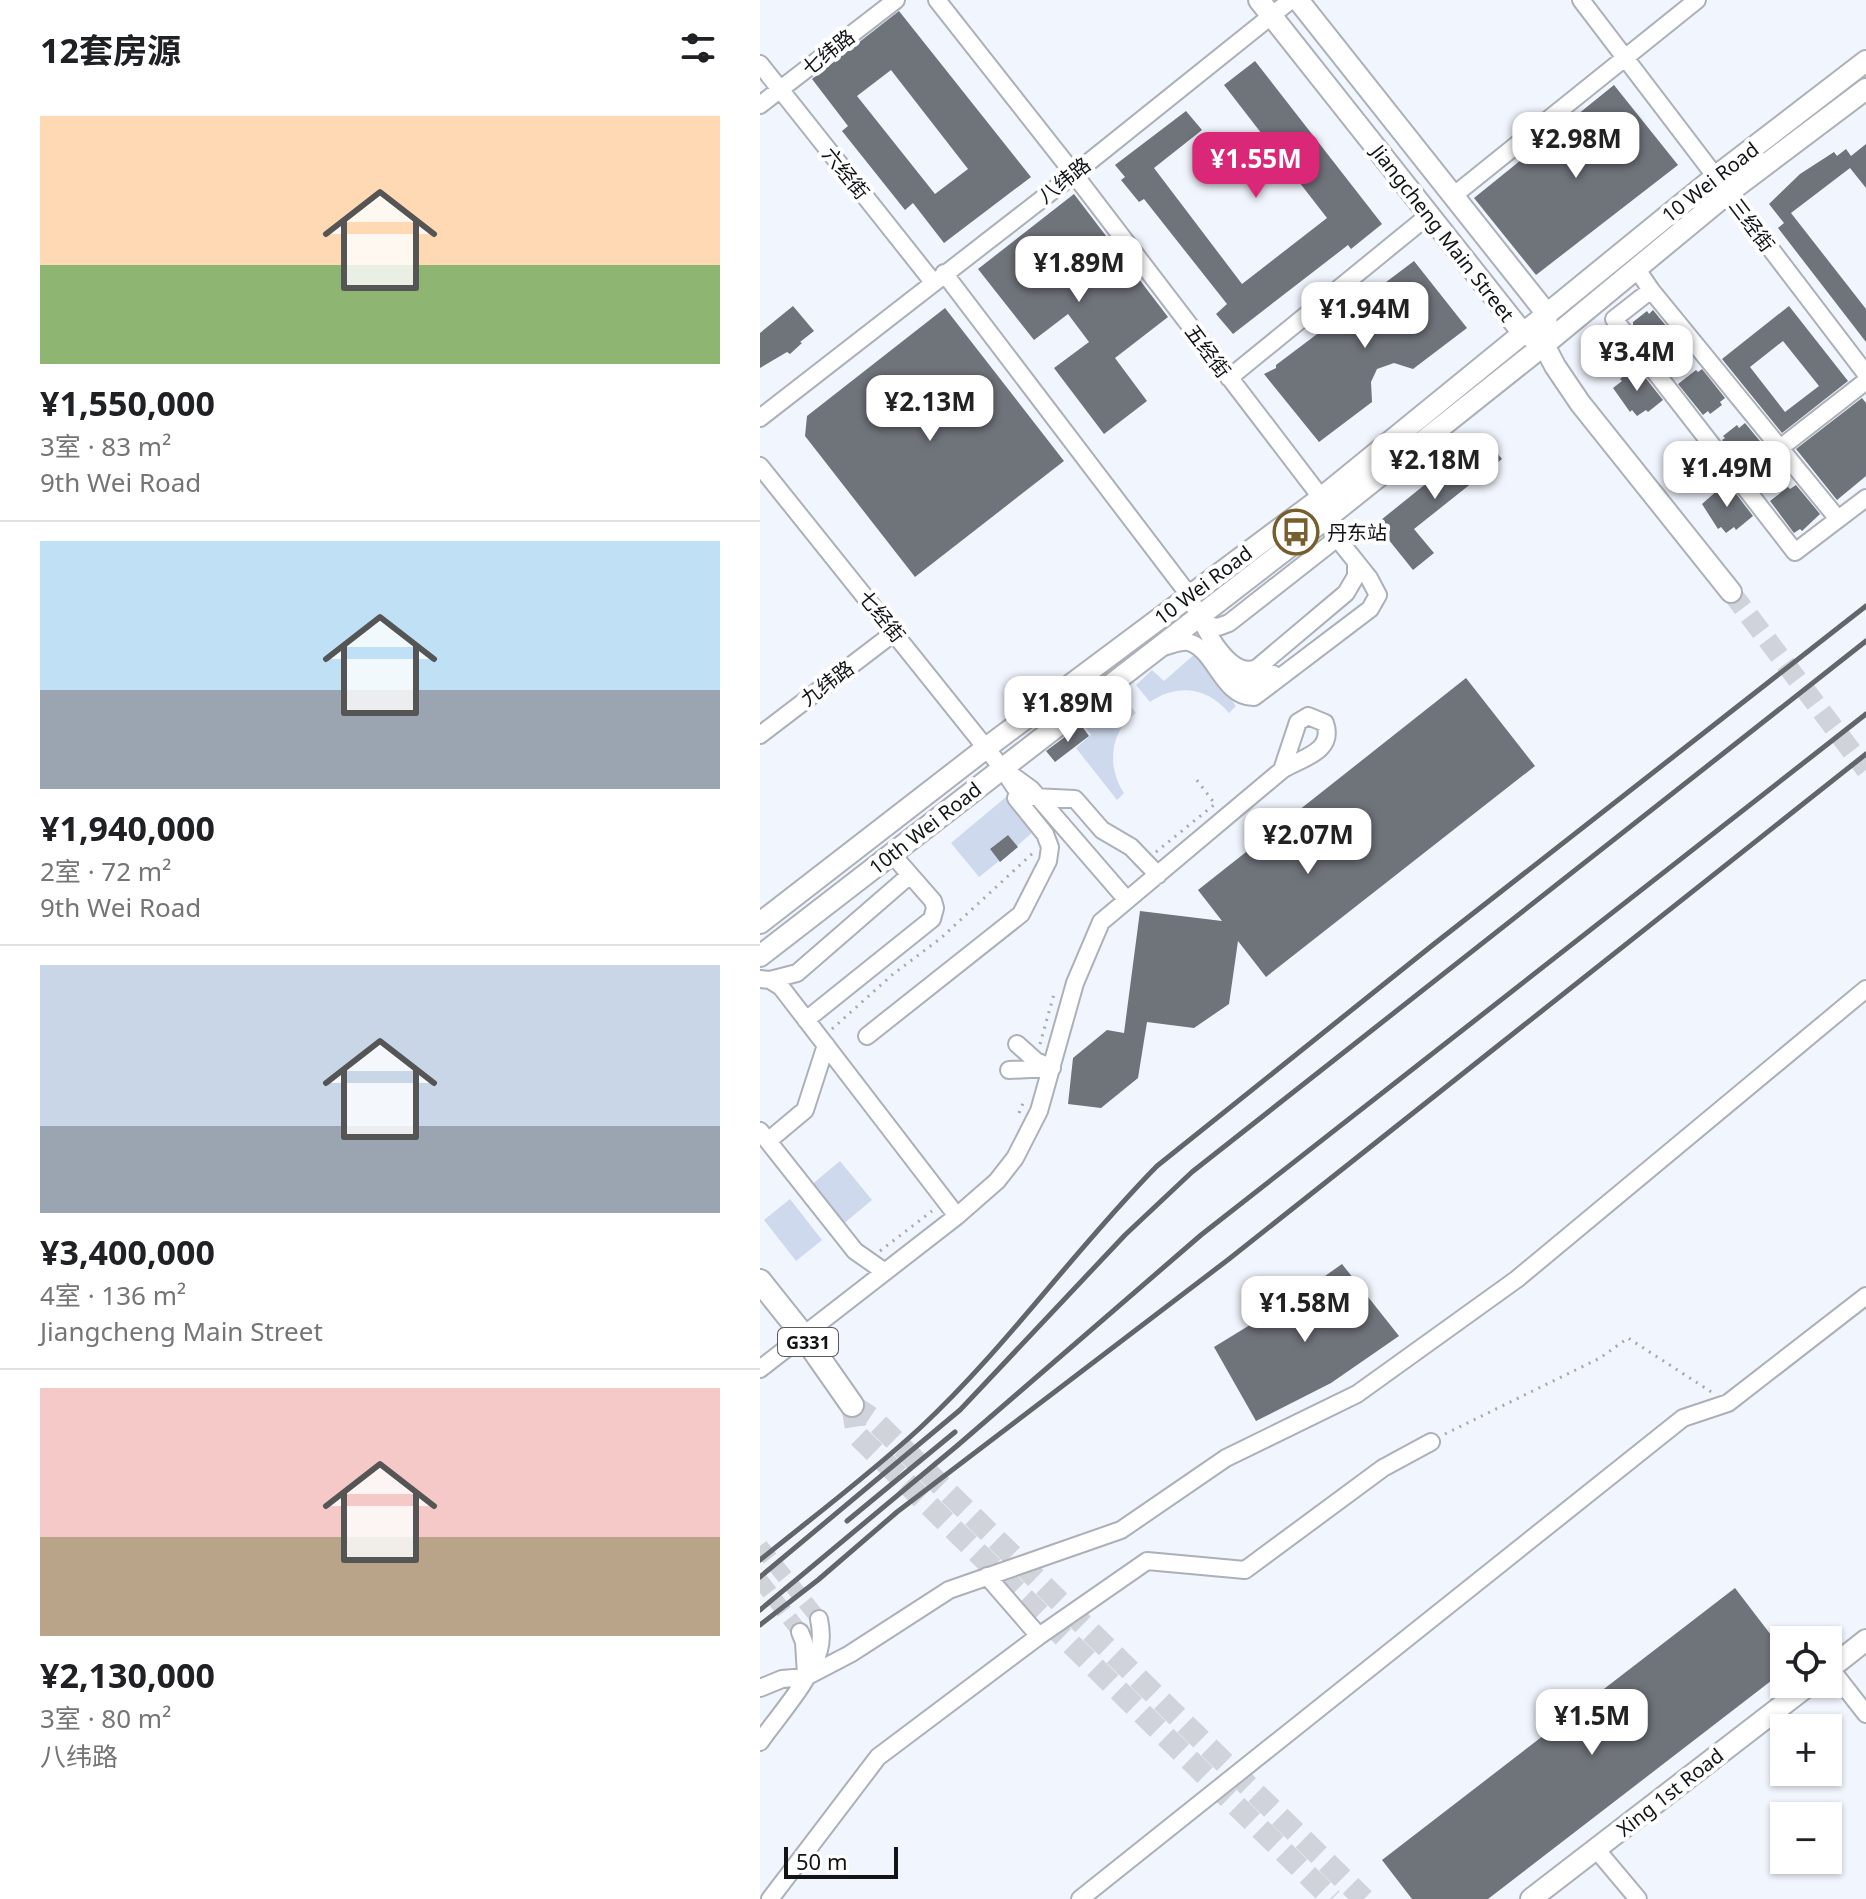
<!DOCTYPE html>
<html lang="zh">
<meta charset="utf-8">
<style>
:root{--surface:#fff;--page:#f2f2f2;--text:#202124;--muted:#757577;--line:#e0e0e0;--accent:#db2777}
body{margin:0;font-family:"Noto Sans","Noto Sans SC",sans-serif;background:var(--page);color:var(--text);height:100vh;display:flex;flex-direction:column;font-size:30px;white-space:nowrap}
*{box-sizing:border-box;margin:0}
p{font-size:26px;color:var(--muted)}
.icon{flex:none;width:44px;height:44px;fill:none;stroke:currentColor;stroke-width:2;stroke-linecap:round;stroke-linejoin:round}
.map{position:relative;flex:1;overflow:hidden}
.details{display:flex;flex-direction:column;background:var(--surface);width:760px}
.details>*{flex:none}
.tools{position:absolute;left:1010px;top:1626px;display:grid;gap:16px}
.tools a{display:grid;place-items:center;width:72px;height:72px;border-radius:0px;background:var(--surface);box-shadow:0 2px 6px #0004;font-size:40px}
.scale{position:absolute;left:24px;bottom:20px;width:114px;box-sizing:border-box;padding-left:8px;border:4px solid #121416;border-top:0;font-size:22px;line-height:28px;white-space:nowrap;color:#121416;-webkit-text-stroke:6px #fff;paint-order:stroke}
.price{position:absolute;translate:-50% -68px;padding:0 18px;border-radius:16px;background:#fff;color:#222;font-size:26px;line-height:52px;filter:drop-shadow(0 2px 4px #0008)}
.price::after{content:'';position:absolute;left:50%;top:48px;width:24px;height:18px;margin-left:-12px;background:inherit;clip-path:polygon(0 0,100% 0,50% 100%)}
.price.active{background:var(--accent);color:#fff}
ul{padding:0;list-style:none}
li{display:grid;align-content:center;gap:16px;height:424px;padding:0 40px}
li+li{border-top:2px solid var(--line)}
li span{display:grid;place-items:center;height:248px;border-radius:0px;color:#555}
li>.icon{margin-inline-start:auto}
span .icon{width:144px;height:144px;fill:#fffc;stroke-width:1}
li b{font-size:34px}
h2{display:flex;justify-content:space-between;align-items:center;height:96px;padding:0 40px;font-size:34px}
main{display:flex;flex:1;min-height:0}
.map>svg:first-child{display:block}
.green{fill:#ced9ed}
.building{fill:#6f737a;fill-rule:evenodd}
.lines{fill:none;stroke-linecap:round;stroke-linejoin:round}
.minor-tunnel{stroke:#d0d3da;stroke-width:16;stroke-dasharray:16 8;stroke-linecap:butt}
.major-tunnel{stroke:#d0d3da;stroke-width:20;stroke-dasharray:20 10;stroke-linecap:butt}
.highway-tunnel{stroke:#d0d3da;stroke-width:22;stroke-dasharray:22 11;stroke-linecap:butt}
.minor-casing{stroke:#acb0b8;stroke-width:20}
.major-casing{stroke:#acb0b8;stroke-width:24}
.highway-casing{stroke:#acb0b8;stroke-width:26}
.path{stroke:#a5a8ae;stroke-width:3;stroke-dasharray:2 6;stroke-linecap:butt}
.minor{stroke:#fff;stroke-width:16}
.major{stroke:#fff;stroke-width:20}
.highway{stroke:#fff;stroke-width:22}
.rail{stroke:#626569;stroke-width:5}
.labels{text-anchor:middle;dominant-baseline:central;stroke-width:8;stroke-linejoin:round;paint-order:stroke}
.shield{fill:#fff;stroke:#595a5c;stroke-width:2}
.shield-label{font-size:18px;font-weight:bold;fill:#121416}
.street-label{font-size:20px;fill:#121416;stroke:#fff}
.poi-label{font-size:20px;fill:#121416;stroke:#fff;text-anchor:start}
</style>
<main>
<section class="details">
<h2>12套房源<svg class="icon" aria-label="filters" viewBox="0 0 24 24"><path d="M4 7h16M4 17h16"/><circle cx="9" cy="7" r="2"/><circle cx="15" cy="17" r="2"/></svg></h2>
<ul>
<li><span style="background:linear-gradient(#ffd9b3 60%,#8fb573 0)"><svg class="icon" aria-label="home" viewBox="0 0 24 24"><path d="M3 11l9-7 9 7M6 9v11h12V9"/></svg></span><div><b>¥1,550,000</b><p>3室 · 83 m²</p><p>9th Wei Road</p></div></li>
<li><span style="background:linear-gradient(#bfe0f5 60%,#9aa5b1 0)"><svg class="icon" aria-label="home" viewBox="0 0 24 24"><path d="M3 11l9-7 9 7M6 9v11h12V9"/></svg></span><div><b>¥1,940,000</b><p>2室 · 72 m²</p><p>9th Wei Road</p></div></li>
<li><span style="background:linear-gradient(#c9d6e8 65%,#9aa5b1 0)"><svg class="icon" aria-label="home" viewBox="0 0 24 24"><path d="M3 11l9-7 9 7M6 9v11h12V9"/></svg></span><div><b>¥3,400,000</b><p>4室 · 136 m²</p><p>Jiangcheng Main Street</p></div></li>
<li><span style="background:linear-gradient(#f6c9c9 60%,#b9a48a 0)"><svg class="icon" aria-label="home" viewBox="0 0 24 24"><path d="M3 11l9-7 9 7M6 9v11h12V9"/></svg></span><div><b>¥2,130,000</b><p>3室 · 80 m²</p><p>八纬路</p></div></li>
</ul>
</section>
<div class="map">
<svg width="1106" height="1899" viewBox="0 0 1106 1899">
<rect width="100%" height="100%" fill="#f1f5fd"/>
<path class="green" d="M436,653L476,706L469,713C448,687 417,683 390,702L376,685L392,670L404,681Z
M359,696L363,697L376,713C349,731 347,768 364,793L357,800L316,748L331,735L323,724Z
M246,797L274,831L257,846L248,835L230,849L239,861L219,877L191,843Z
M80,1161L112,1200L82,1225L50,1186Z
M30,1199L62,1240L36,1261L4,1220Z"/>
<path class="building" d="M139,11L271,177L184,243L153,203L145,210L82,131L88,126L52,79ZM131,70L208,169L175,194L97,96Z
M495,61L622,224L591,249L588,245L473,334L456,314L467,304L384,199L379,202L361,180L365,177L355,165L426,111L442,130L394,168L482,284L567,218L464,85Z
M854,85L918,165L776,275L714,198Z
M1106,144V188L1090,168L1031,213L1106,309V342L1018,228L1024,223L1009,204L1040,174L1074,152L1077,156L1086,149L1091,156Z
M314,194L408,317L355,358L387,401L344,434L294,368L329,342L308,314L274,340L218,269Z
M654,261L707,328L653,369L634,363L617,369L611,382L612,402L559,442L504,374L516,368V365Z
M33,306L54,331L40,342L42,343L30,354L27,352L0,368V333Z
M1029,306L1088,381L1022,433L962,359ZM1023,341L1059,386L1025,412L990,367Z
M185,308L304,461L155,577L45,436L47,416Z
M893,310L917,339L910,344L913,346L898,358L873,326V322L887,311L889,314Z
M876,366L903,400L888,412L886,410L877,416L872,410L870,412L853,388L862,381L860,379Z
M942,369L965,398L960,402L962,405L950,414L948,411L943,415L918,384L936,370L938,372Z
M1102,398L1106,403V476L1077,500L1036,449Z
M985,423L1004,446L981,465L962,440L965,438L963,436L977,425L979,428Z
M724,437L742,459L654,529L674,553L653,570L616,524Z
M967,482L993,516L976,530L974,527L966,533L961,527L958,529L942,504Z
M1036,485L1060,514L1042,531L1040,529L1034,533L1010,501L1028,487L1030,489Z
M706,678L775,766L506,977L478,941L469,1004L434,1028L387,1022L378,1078L341,1108L308,1104L313,1058L347,1030L364,1033L380,911L462,921L438,890Z
M321,725L329,736L295,762L286,751Z
M248,835L258,847L240,862L230,849Z
M582,1264L639,1336L571,1383L496,1421L454,1347L531,1300Z
M975,1588L1024,1652V1671L728,1899H652L622,1860Z"/>
<g class="lines">
<path class="minor-tunnel" d="M0,1546L59,1619
M0,1580L40,1632"/>
<path class="major-tunnel" d="M971,592L1106,770"/>
<path class="highway-tunnel" d="M92,1405L113,1419L604,1899
M92,1405L97,1435L572,1899"/>
<g class="minor-casing">
<path id="minor" d="M177,0L314,174L573,513V533L609,578L618,595L610,609L494,697C462,698 455,648 428,642C420,641 411,645 403,647
M821,0L1106,374
M0,64L173,282
M0,105L136,0
M693,196L937,0
M876,268L891,290L854,319L1035,552L1106,498
M184,273L429,595C439,618 467,681 497,668L586,593L596,576V562
M891,290L1078,519
M469,378L669,215
M0,418L314,174L531,0
M0,466L242,768L260,795L256,798L285,834L290,847L288,861L261,914L107,1036
M979,480L1106,381
M443,624L458,627L469,623L571,543L574,535
M467,672C482,688 496,686 513,674
M548,716L565,723C575,752 541,758 522,770L538,722Z
M0,735L135,632
M253,776L271,789L367,900
M273,797L315,799L342,830L371,847L398,875
M0,979L10,980L21,987L197,1216
M10,980L37,973L150,875
M46,1020L172,919L175,908L173,901L131,853
M257,1044L276,1061L292,1068
M249,1070L290,1068
M0,1131L95,1251L125,1272
M8,1141L45,1110L66,1045
M0,1369L197,1216L237,1181L255,1158L279,1111L315,983L341,922L522,770
M227,1576L279,1636L387,1561L485,1570L623,1468L671,1442
M40,1632L44,1642L46,1675
M1070,1668L1106,1714
M0,1688L22,1679L46,1677L90,1654L189,1590L361,1530L466,1458L597,1394L757,1279L1106,989
M0,1742C18,1716 51,1680 59,1650C62,1640 61,1629 59,1619
M836,1849L878,1899
M10,1899L118,1757L279,1636
M320,1899L923,1418L968,1403L1106,1296"/>
</g>
<g class="major-casing">
<path id="major" d="M499,0L762,332L773,338
M538,0L787,314L786,327
M784,345L795,366L820,403L971,592
M0,923L226,748L561,498L955,177L1106,61
M0,956L573,513L784,345L968,193L1106,89
M1068,1670L1106,1640
M771,1899L1050,1684"/>
</g>
<g class="highway-casing">
<path id="highway" d="M0,1281L43,1335L92,1405"/>
</g>
<path class="path" d="M396,852L455,804L436,779
M72,1029L132,975L181,938L274,852
M280,1044L294,994
M259,1113L265,1098
M120,1251L172,1211
M685,1434L840,1358L868,1338L953,1393"/>
<use href="#minor" class="minor"/>
<use href="#major" class="major"/>
<use href="#highway" class="highway"/>
<path class="rail" d="M87,1521L195,1432
M0,1560C53,1517 109,1475 160,1428C246,1348 314,1250 397,1166L674,944L1106,606
M0,1577L200,1410L365,1235L432,1172L1106,641
M0,1610L198,1445L441,1235L1106,714
M0,1625L58,1580L137,1512L469,1259L1106,754"/>
</g>
<defs>
<g id="bus-ring" transform="scale(2.3)"><circle r="9.5" fill="#fff" stroke="#775e2f" stroke-width="1.5"/><path d="M-5-6H5V4H4V6H2V4H-2V6H-4V4H-5ZM-3.5-4V0h7V-4ZM-3.5 1.2v1.5H-2V1.2ZM2 1.2v1.5H3.5V1.2Z" fill="#775e2f"/></g>
</defs>
<g fill-rule="evenodd">
<use href="#bus-ring" x="536" y="532"/>
</g>
<g class="labels">
<rect class="shield" x="18" y="1328" width="60" height="28" rx="6"/>
<g class="shield-label">
<text x="48" y="1342">G331</text>
</g>
<g class="street-label">
<text transform="translate(68 52) rotate(-38)">七纬路</text>
<text transform="translate(86 173) rotate(51)">六经街</text>
<text transform="translate(304 180) rotate(-38)">八纬路</text>
<text transform="translate(950 182) rotate(-38)">10 Wei Road</text>
<text transform="translate(992 225) rotate(53)">三经街</text>
<text transform="translate(683 233) rotate(52)">Jiangcheng Main Street</text>
<text transform="translate(448 351) rotate(53)">五经街</text>
<text transform="translate(443 585) rotate(-37)">10 Wei Road</text>
<text transform="translate(122 616) rotate(51)">七经街</text>
<text transform="translate(67 683) rotate(-37)">九纬路</text>
<text transform="translate(165 828) rotate(-38)">10th Wei Road</text>
<text transform="translate(910 1792) rotate(-38)">Xing 1st Road</text>
</g>
<g class="poi-label">
<text x="567" y="532">丹东站</text>
</g>
</g>
</svg>
<div class="tools">
<a><svg class="icon" aria-label="locate" viewBox="0 0 24 24"><circle cx="12" cy="12" r="6"/><path d="M12 2v4M12 18v4M2 12h4M18 12h4"/></svg></a>
<a>+</a>
<a>−</a>
</div>
<div class="scale">50 m</div>
<b class="price" style="left:816px;top:180px">¥2.98M</b>
<b class="price active" style="left:496px;top:200px">¥1.55M</b>
<b class="price" style="left:319px;top:304px">¥1.89M</b>
<b class="price" style="left:605px;top:350px">¥1.94M</b>
<b class="price" style="left:877px;top:393px">¥3.4M</b>
<b class="price" style="left:170px;top:443px">¥2.13M</b>
<b class="price" style="left:675px;top:501px">¥2.18M</b>
<b class="price" style="left:967px;top:509px">¥1.49M</b>
<b class="price" style="left:308px;top:744px">¥1.89M</b>
<b class="price" style="left:548px;top:876px">¥2.07M</b>
<b class="price" style="left:545px;top:1344px">¥1.58M</b>
<b class="price" style="left:832px;top:1757px">¥1.5M</b>
</div>
</main>
